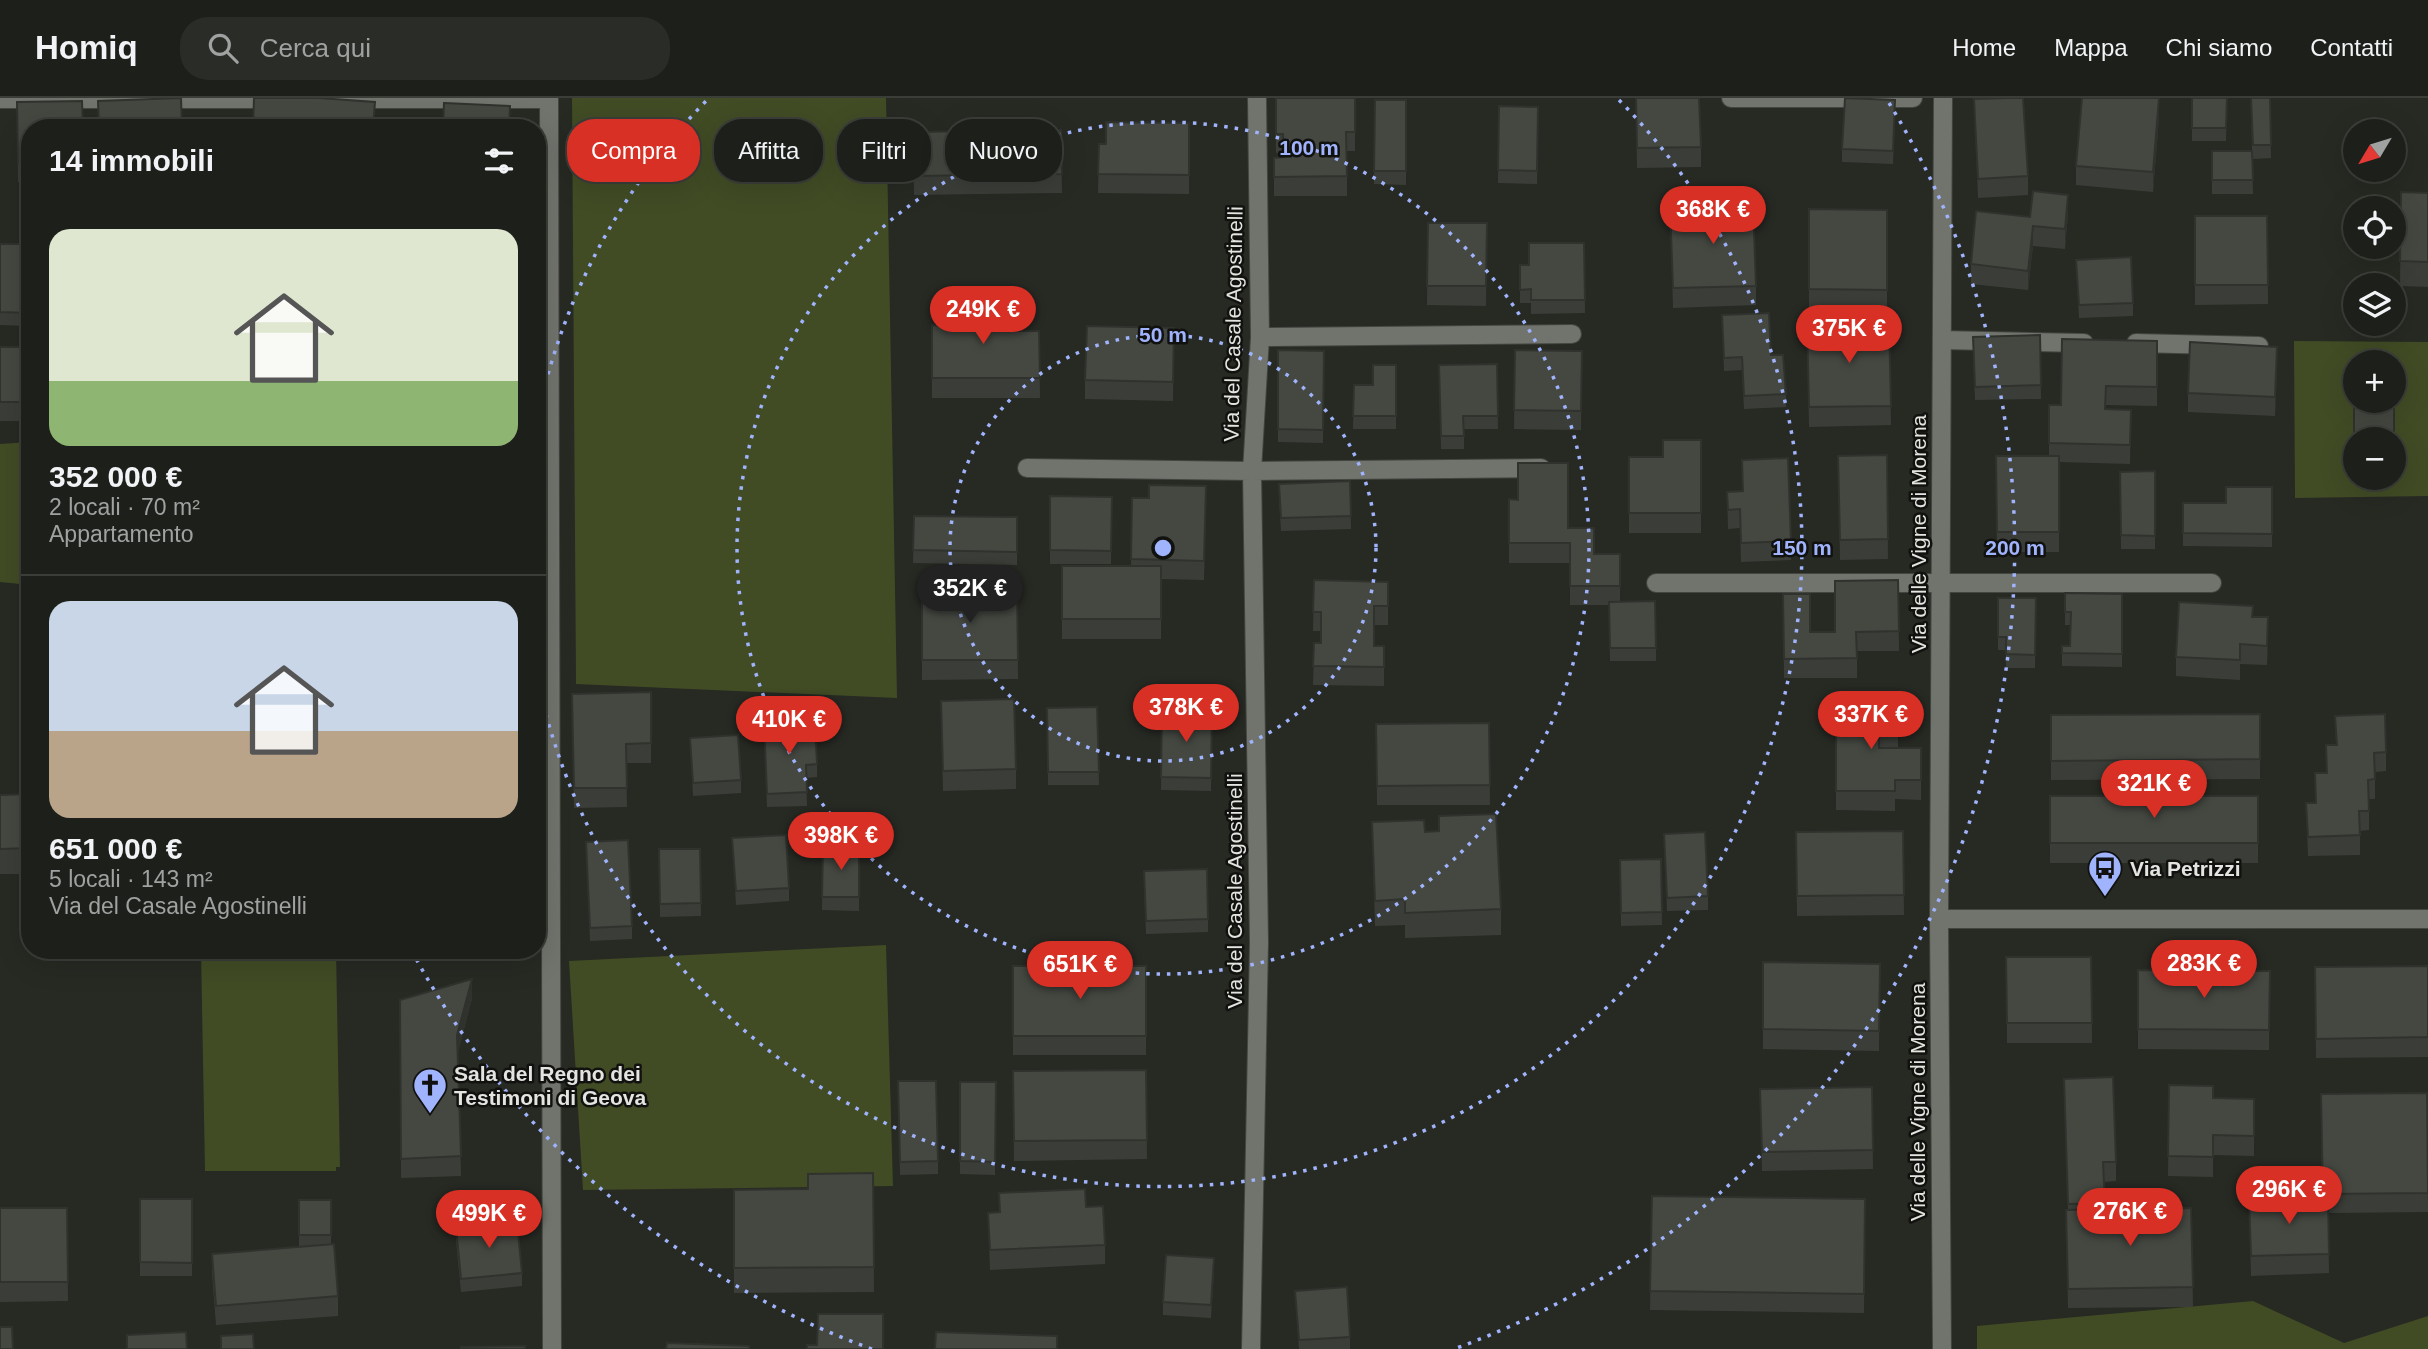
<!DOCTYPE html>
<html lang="it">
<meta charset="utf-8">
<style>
:root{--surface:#1d1f1a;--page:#2a2c27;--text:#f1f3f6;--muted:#a0a2a2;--line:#3b3d39;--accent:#d93025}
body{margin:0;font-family:Arial,sans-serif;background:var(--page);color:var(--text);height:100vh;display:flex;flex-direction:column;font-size:26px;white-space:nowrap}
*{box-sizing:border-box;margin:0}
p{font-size:23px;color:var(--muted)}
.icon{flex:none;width:38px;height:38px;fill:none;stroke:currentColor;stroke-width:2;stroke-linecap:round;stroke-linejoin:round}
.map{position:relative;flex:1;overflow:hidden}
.drawer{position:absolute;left:21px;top:21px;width:525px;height:840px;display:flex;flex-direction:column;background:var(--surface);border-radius:28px;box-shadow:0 7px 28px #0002,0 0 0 2px var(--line)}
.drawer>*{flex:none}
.banner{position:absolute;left:567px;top:21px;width:665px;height:63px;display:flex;gap:14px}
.needle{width:46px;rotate:232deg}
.fabs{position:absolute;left:2343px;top:21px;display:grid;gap:14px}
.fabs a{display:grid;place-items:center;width:63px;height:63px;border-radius:50%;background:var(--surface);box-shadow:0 7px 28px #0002,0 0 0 2px var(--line);font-size:35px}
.price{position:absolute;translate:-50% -60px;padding:0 16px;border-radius:24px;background:var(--accent);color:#fff;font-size:23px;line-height:46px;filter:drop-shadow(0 2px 4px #0008)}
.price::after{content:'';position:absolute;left:50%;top:42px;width:21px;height:16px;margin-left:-10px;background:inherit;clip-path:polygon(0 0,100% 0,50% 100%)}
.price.active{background:#222;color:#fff}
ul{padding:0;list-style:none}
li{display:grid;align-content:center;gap:14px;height:371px;padding:0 28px}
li+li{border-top:2px solid var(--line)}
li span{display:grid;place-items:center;height:217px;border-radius:21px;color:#555}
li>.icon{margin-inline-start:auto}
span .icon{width:126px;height:126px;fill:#fffc;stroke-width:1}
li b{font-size:30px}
h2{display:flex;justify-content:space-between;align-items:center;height:84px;padding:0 28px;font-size:30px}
.chip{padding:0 24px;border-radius:28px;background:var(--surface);box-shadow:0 7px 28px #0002,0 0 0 2px var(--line);font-size:24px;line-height:63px}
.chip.active{background:var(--accent);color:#fff}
header{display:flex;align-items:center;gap:42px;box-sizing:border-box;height:98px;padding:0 35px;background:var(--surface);border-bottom:2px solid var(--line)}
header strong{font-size:33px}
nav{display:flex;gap:38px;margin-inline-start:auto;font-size:24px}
.search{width:490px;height:63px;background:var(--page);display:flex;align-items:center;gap:18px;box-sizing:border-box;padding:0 24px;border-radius:28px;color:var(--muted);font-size:26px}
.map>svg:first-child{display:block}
.green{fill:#414c25;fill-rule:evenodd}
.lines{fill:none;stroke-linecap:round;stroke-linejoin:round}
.minor-casing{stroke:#434540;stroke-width:20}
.minor{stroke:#71736d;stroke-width:18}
.wall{fill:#3b3e38}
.shaded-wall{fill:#30322e}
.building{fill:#454841;stroke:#30322e;stroke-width:2}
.ring{fill:none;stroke:#a0b3fd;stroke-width:3.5;stroke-dasharray:3.5 7}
.labels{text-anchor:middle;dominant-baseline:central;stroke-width:5;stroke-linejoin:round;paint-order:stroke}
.street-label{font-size:21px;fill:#e4e5e1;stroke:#11120f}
.poi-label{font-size:21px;font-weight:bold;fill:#e4e5e1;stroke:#11120f;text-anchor:start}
.centre{fill:#a0b3fd;stroke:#11120f;stroke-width:3.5}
.ring-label{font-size:21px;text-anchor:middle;font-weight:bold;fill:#a0b3fd;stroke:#11120f;stroke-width:5;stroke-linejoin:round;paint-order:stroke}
</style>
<header>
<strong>Homiq</strong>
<div class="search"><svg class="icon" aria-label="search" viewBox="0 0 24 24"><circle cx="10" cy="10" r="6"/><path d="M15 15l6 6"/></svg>Cerca qui</div>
<nav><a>Home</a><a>Mappa</a><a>Chi siamo</a><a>Contatti</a></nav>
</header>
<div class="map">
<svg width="2428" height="1251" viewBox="0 0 2428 1251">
<rect width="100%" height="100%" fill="#272923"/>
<path class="green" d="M572,0H886L897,600L576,586Z
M2294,243L2428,244V398L2295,400ZM2356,264H2394V303H2356ZM2356,341H2394V380H2356Z
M30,344V487L0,484V346Z
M886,847L893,1088L583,1092L569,863Z
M201,852H336L340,1069H336V1073H205Z
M2253,1203L2344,1245L2428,1218V1251H1977V1228Z"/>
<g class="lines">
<g class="minor-casing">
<path id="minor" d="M549,0L552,1251
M1731,0H1913
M0,1H276
M307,1H549
M1260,239L1572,236
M1942,242L2084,245
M2136,245L2259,248
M1027,370L1252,373L1541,370
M1656,485H2212
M1939,821H2428
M1251,1251L1259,844L1252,373L1260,239L1257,0
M1942,1251L1939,821L1943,0"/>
</g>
<use href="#minor" class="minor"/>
</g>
<path class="wall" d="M1275,0H1355V53H1347V98H1274V60L1284,59L1283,55H1276Z
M1636,0L1701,49V69L1637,70Z
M2192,0H2227L2226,43H2192Z
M2251,0H2270L2271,60L2253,61L2252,57L2253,96H2212V53H2252Z
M1974,1L2028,78V97L1978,100Z
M1375,2H1406V87L1374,86Z
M17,4L30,30V84H18Z
M1499,8L1538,9L1537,86L1498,85Z
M1895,15L1893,66L1842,64V51Z
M2159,20L2153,94L2076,87V68Z
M1189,25V96L1098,95L1099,46H1106Z
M1061,32L1062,95L914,97L913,34Z
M2401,94L2428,95V189L2400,188Z
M1670,108L1756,188V207L1673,210Z
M1809,111L1887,112V211H1809Z
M2068,116L2065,151L2033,148L2028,192L1971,186V166L2030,119Z
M2195,118H2267L2268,206L2195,207Z
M1428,125H1487L1486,208L1427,207Z
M1584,145L1585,215L1531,216V205H1520V167H1529Z
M0,146H30V228L0,227Z
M2076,162L2133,205V218L2079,220Z
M1722,217L1786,296V309L1744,311L1742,272L1724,273Z
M1889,224L1891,327L1809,329L1807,225Z
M932,227L1011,233H1039L1040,300H932Z
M1174,230L1173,303L1085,301V282Z
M2040,237L2041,301L1975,302L1973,252Z
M2157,243V308L2106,307V311L2131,312L2130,366L2059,364V454H1997L1996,358H2049V307H2061Z
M0,249H30V323H0Z
M1278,252L1324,253L1323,345L1278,344Z
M1515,252L1582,253L1581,332L1514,331Z
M1497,266L1498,331H1464V351H1441L1439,267Z
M1396,267V331H1353L1354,287H1373Z
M2277,268L2275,318L2188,314V295Z
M2354,285H2394V351V341H2356V351H2354Z
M1701,342V435H1629V359H1663Z
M1887,357L1888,461L1840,462L1838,358Z
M1742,362L1791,443V462L1741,464L1740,430L1728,431L1727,394L1742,393Z
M2155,373V451H2121L2120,374Z
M1350,383L1351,431L1281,433L1279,399Z
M2272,389V449L2183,448V435L2226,405Z
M1050,398L1112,399L1111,466H1050Z
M1132,400H1149L1206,407L1204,482L1161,481V541H1062V468H1131Z
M1509,401L1568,430L1594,456H1620V504L1656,550V563H1610L1609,507H1570V465H1509Z
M914,418L1017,419V467L913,465Z
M1314,482L1388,484V527H1374V548H1384V588L1313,587L1314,545H1321V533H1313Z
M1898,482L1899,553H1857V580H1784L1783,496L1810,534H1835Z
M922,492H1017L1018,581L922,582Z
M2065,495L2122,496V569L2062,568V548H2070V527H2065Z
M1998,500H2036L2035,570H2006V552H1998Z
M2253,519L2268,539L2267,567L2240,566V582L2176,578V559Z
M651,594V665H626L627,709L574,710L572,596Z
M941,603L1016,671V691L943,693Z
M1836,608H1898V650H1921V702L1895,701V713L1836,712Z
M1097,609L1099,687H1048L1047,610Z
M1162,611L1212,612L1211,693L1161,692Z
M2260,616V681L2051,682V617Z
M2335,618L2386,654V673L2375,674V701H2369V732L2360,733V757L2308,758L2306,705H2315V675H2326V647H2336Z
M1489,625L1490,707H1377L1376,626Z
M764,626L817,666V679L806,680L807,708L767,709Z
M690,640L741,682V695L693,698Z
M30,696V776H0V697Z
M2050,698H2258V765H2050Z
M1439,718L1501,811V837L1405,840V827L1375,828L1372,724L1425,734L1439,733Z
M1903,733L1904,817L1797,818L1796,734Z
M1664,736L1708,798V812L1667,813Z
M732,740L789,790V803L736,807Z
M586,744L632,828V841L590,843Z
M823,748L859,749V813L822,812Z
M659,751H700L701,818L660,819Z
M1661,761L1662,827L1621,828L1620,762Z
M1144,786L1208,821V834L1146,836Z
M2006,859H2091L2092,945H2007Z
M1763,864L1880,866L1879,953L1763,951Z
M1013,868H1146V957H1013Z
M2428,868V959L2316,960L2315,869Z
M2138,872L2270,873L2269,952L2138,951Z
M472,901L458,954L461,1078L401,1080L400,902Z
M1146,972L1147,1061L1014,1063L1013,973Z
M2064,981L2116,1064V1083L2104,1084L2105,1111L2191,1110L2193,1209L2068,1210L2066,1112H2068Z
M898,983L938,1063V1076L900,1077Z
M960,984H996L995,1077L960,1076Z
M2169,987L2213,1000L2254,1001V1058L2213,1057V1079L2168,1078Z
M1872,989L1873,1071L1762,1073L1760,991Z
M2427,995L2428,1114L2328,1115L2329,1175L2251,1178L2249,1101L2322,1100L2321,996Z
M873,1075L874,1194L734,1195V1092L808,1091Z
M999,1095L1086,1109L1105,1147V1166L990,1172L988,1115L999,1114Z
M1652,1098L1865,1101L1864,1215L1650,1212Z
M192,1101V1178H140V1164Z
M299,1102H331V1147L338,1198V1218L216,1227L212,1175V1156L299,1149Z
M0,1110H67L68,1203L0,1204Z
M456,1129L522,1175V1188L461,1194L456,1142Z
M1214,1173L1211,1220L1163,1217V1204Z
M1295,1193L1350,1239V1251H1299Z"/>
<path class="shaded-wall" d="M2159,0V20L2153,94V74Z
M2068,97V116L2065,151V131Z
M2033,128V148L2028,192V173Z
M2277,249V268L2275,318V299Z
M2268,519V539L2267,567V548Z
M472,881V901L457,956V937Z
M1214,1160V1173L1211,1220V1207Z"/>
<path class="building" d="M181,0L182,30H99L98,3Z
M254,0H319L375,4L373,30H253Z
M1276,0H1355V34H1346L1347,78L1274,79V60L1284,59L1283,36H1276Z
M1636,0H1699L1701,49L1637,50Z
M1845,0L1895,2L1893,53L1842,51Z
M2007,0H2023L2028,78L1978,81L1974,1Z
M2082,0H2159L2153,74L2076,68Z
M2192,0H2227L2226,30H2192Z
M2251,0H2270L2271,47H2253Z
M1375,2H1406V73H1374Z
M82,3L83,30H30V65H18L17,4Z
M444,5L510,8L509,30H443Z
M1499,8L1538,9L1537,73L1498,72Z
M1106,24L1189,25V77L1098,76L1099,46H1106Z
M1061,32L1062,76L914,78L913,34Z
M2212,53H2252L2253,82H2212Z
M2033,93L2068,97L2065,131L2033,128L2028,173L1971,166L1976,113L2030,119Z
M2401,94L2428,95V164L2400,163Z
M1753,106L1756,188L1673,190L1670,108Z
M1809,111L1887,112V192L1809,191Z
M2195,118H2267L2268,187H2195Z
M1428,125H1487L1486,188H1427Z
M1529,145H1584L1585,202H1531V191L1520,192V167H1529Z
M0,146H30V215L0,214Z
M2131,159L2133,205L2079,207L2076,162Z
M941,209H1011V233H1039L1040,280H932V227L941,228Z
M1769,215L1771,257H1783L1786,296L1744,298L1742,259L1724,260L1722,217Z
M1889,224L1891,308L1809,309L1807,225Z
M1087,228L1174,230L1173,284L1085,282Z
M2040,237L2041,287L1975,289L1973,239Z
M2062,241L2157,243V289L2106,288L2105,311L2131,312L2130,347L2049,345V307H2061Z
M2190,244L2277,249L2275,299L2188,295Z
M0,249H30V304H0Z
M1278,252L1324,253L1323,332L1278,331Z
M1515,252L1582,253L1581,313L1514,312Z
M1497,266L1498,318H1463L1464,338H1441L1439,267Z
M1373,267H1396V318H1353L1354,287H1373Z
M2354,285H2356V303H2394V285V338H2354Z
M1663,342H1701V415H1629V359H1663Z
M1887,357L1888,441L1840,442L1838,358Z
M1996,358H2059V434H1997Z
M1788,360L1791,443L1741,445L1740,411L1728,412L1727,394L1743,393L1742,362Z
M1518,365H1568V430H1594V456H1620V488H1570V445H1509V401L1518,402Z
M2155,373V438L2121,437L2120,374Z
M1350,383L1351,418L1281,420L1279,386Z
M1149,387L1206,388L1204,463L1131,461L1132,400H1149Z
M2226,389H2272V436L2183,435V405H2226Z
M1050,398L1112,399L1111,453L1050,452Z
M914,418L1017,419V454L913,452Z
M1062,468H1161V521H1062Z
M1314,482L1388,484V508H1374V548H1384V569L1313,568L1314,545H1321V514H1313Z
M1898,482L1899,533L1856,534L1857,560L1784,561L1783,496H1810V534H1835V483Z
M922,492H1017L1018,562H922Z
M2065,495L2122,496V556L2062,555V548H2070L2071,514H2065Z
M1998,500H2036L2035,557L2006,556V539H1998Z
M1655,503L1656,550H1610L1609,504Z
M2179,504L2253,508L2252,519H2268L2267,548L2240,546V562L2176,559Z
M651,594V645L626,646L627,690H574L572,596Z
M1014,601L1016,671L943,673L941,603Z
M1836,608H1898V634L1879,633V650H1921V682H1895V693H1836Z
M1097,609L1099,674H1048L1047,610Z
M1162,611L1212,612L1211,680L1161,679Z
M2260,616V661L2051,663V617Z
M2385,616L2386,654L2374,655L2375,681L2368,682L2369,713H2359L2360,737L2308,739L2306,705H2316L2315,675H2327L2326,647H2337L2335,618Z
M815,624L817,666L806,667L807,694L767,696L764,626Z
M1489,625L1490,687L1377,688L1376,626Z
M738,637L741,682L693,685L690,640Z
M30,696V750L0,751V697Z
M2050,698H2258V745H2050Z
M1496,716L1501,811L1405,815V801L1375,803L1372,724L1424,722L1425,734L1439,733V718Z
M1903,733L1904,797L1797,798L1796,734Z
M1705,734L1708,798L1667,800L1664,736Z
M786,737L789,790L736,793L732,740Z
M628,742L632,828L590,830L586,744Z
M823,748L859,749V799H822Z
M659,751H700L701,805L660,806Z
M1661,761L1662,814L1621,815L1620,762Z
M1207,771L1208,821L1146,823L1144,773Z
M2006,859H2091L2092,925H2007Z
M1763,864L1880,866L1879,933L1763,931Z
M1013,868H1146V938H1013Z
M2428,868V939L2316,941L2315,869Z
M2138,872L2270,873L2269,932L2138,931Z
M472,881L457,937L461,1058L401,1061L400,902Z
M1146,972L1147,1042L1014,1043L1013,973Z
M2113,979L2116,1064H2103L2105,1105L2068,1106L2064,981Z
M898,983H936L938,1063L900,1064Z
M960,984H996L995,1064L960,1063Z
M2169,987L2213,988V1000L2254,1001V1038L2213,1037V1059L2168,1058Z
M1872,989L1873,1052L1762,1054L1760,991Z
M2427,995L2428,1095L2323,1096L2321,996Z
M873,1075L874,1169L734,1170V1092L808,1091V1076Z
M1085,1091L1086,1109L1103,1108L1105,1147L990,1152L988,1115L1000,1114L999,1095Z
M1652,1098L1865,1101L1864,1196L1650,1193Z
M2328,1099L2329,1156L2251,1158L2249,1101Z
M140,1101H192V1165L140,1164Z
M299,1102H331V1137H299Z
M0,1110H67L68,1184H0Z
M2191,1110L2193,1189L2068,1191L2066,1112Z
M517,1124L522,1175L461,1181L456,1129Z
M334,1146L338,1198L216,1208L212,1156Z
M1166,1157L1214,1160L1211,1207L1163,1204Z
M1347,1189L1350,1239L1299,1242L1295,1193Z
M818,1216H883V1251H807V1247H817Z
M0,1229H12L13,1251H0Z
M186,1234L187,1251H127V1237Z
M936,1234L1057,1238V1251H935Z
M253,1236L254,1251H221V1238Z
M667,1245L749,1248V1251H666Z
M525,1248V1251H461V1249Z"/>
<g class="ring">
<circle cx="1163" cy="450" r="213"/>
<circle cx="1163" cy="450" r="426"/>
<path d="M538 317A639 639 0 0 1 707 2M1619 2A639 639 0 1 1 538 583"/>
<path d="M872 1251A852 852 0 0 1 414 857M1889 5A852 852 0 0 1 1454 1251"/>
</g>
<defs>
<g id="bus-pin" transform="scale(1.75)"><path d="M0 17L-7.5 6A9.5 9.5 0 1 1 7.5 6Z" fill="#a0b3fd" stroke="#11120f"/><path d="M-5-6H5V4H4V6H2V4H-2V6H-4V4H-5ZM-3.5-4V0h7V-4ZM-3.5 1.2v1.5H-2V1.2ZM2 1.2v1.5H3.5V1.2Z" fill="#111"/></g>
<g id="church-pin" transform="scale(1.75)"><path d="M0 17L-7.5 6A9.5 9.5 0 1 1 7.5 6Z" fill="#a0b3fd" stroke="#11120f"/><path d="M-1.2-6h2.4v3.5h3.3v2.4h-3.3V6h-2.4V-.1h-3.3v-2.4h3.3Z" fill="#111"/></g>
</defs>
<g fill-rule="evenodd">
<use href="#bus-pin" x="2105" y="770"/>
<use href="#church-pin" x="430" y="987"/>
</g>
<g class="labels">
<g class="street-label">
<text transform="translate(1233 226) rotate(-89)">Via del Casale Agostinelli</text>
<text transform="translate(1918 436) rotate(-90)">Via delle Vigne di Morena</text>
<text transform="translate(1234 793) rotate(-90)">Via del Casale Agostinelli</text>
<text transform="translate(1917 1004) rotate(-90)">Via delle Vigne di Morena</text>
</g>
<g class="poi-label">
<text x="2130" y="770">Via Petrizzi</text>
<text x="454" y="975">Sala del Regno dei<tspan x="454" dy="24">Testimoni di Geova</tspan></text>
</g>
</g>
<circle cx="1163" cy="450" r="10" class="centre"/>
<g class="ring-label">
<text x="1309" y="57">100 m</text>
<text x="1163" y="244">50 m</text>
<text x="1802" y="457">150 m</text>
<text x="2015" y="457">200 m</text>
</g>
</svg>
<div class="fabs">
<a><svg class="needle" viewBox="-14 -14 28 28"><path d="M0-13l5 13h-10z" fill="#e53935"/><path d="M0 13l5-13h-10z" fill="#a0a2a2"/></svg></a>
<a><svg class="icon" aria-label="locate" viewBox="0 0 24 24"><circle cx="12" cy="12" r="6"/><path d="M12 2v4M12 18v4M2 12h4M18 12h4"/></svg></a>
<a><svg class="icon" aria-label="layers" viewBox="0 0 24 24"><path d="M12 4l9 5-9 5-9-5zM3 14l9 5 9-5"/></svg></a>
<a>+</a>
<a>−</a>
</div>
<b class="price" style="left:1713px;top:148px">368K €</b>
<b class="price" style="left:983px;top:248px">249K €</b>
<b class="price" style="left:1849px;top:267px">375K €</b>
<b class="price active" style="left:970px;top:527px">352K €</b>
<b class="price" style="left:1186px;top:646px">378K €</b>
<b class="price" style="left:1871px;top:653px">337K €</b>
<b class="price" style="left:789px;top:658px">410K €</b>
<b class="price" style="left:2154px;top:722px">321K €</b>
<b class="price" style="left:841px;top:774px">398K €</b>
<b class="price" style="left:2204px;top:902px">283K €</b>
<b class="price" style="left:1080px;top:903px">651K €</b>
<b class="price" style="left:2289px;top:1128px">296K €</b>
<b class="price" style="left:2130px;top:1150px">276K €</b>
<b class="price" style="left:489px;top:1152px">499K €</b>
<div class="banner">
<a class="chip active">Compra</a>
<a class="chip">Affitta</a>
<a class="chip">Filtri</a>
<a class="chip">Nuovo</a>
</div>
<section class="drawer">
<h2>14 immobili<svg class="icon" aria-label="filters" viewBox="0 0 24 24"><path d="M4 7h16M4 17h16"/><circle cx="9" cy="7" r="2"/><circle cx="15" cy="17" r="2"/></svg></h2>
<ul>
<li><span style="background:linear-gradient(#dfe7d0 70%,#8fb573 0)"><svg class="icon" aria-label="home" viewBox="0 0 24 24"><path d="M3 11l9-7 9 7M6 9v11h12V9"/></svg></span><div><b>352 000 €</b><p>2 locali · 70 m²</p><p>Appartamento</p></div></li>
<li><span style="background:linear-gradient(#c9d6e8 60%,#b9a48a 0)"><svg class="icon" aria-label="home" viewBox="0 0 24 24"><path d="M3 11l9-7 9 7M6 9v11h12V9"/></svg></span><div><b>651 000 €</b><p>5 locali · 143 m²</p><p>Via del Casale Agostinelli</p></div></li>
</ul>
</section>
</div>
